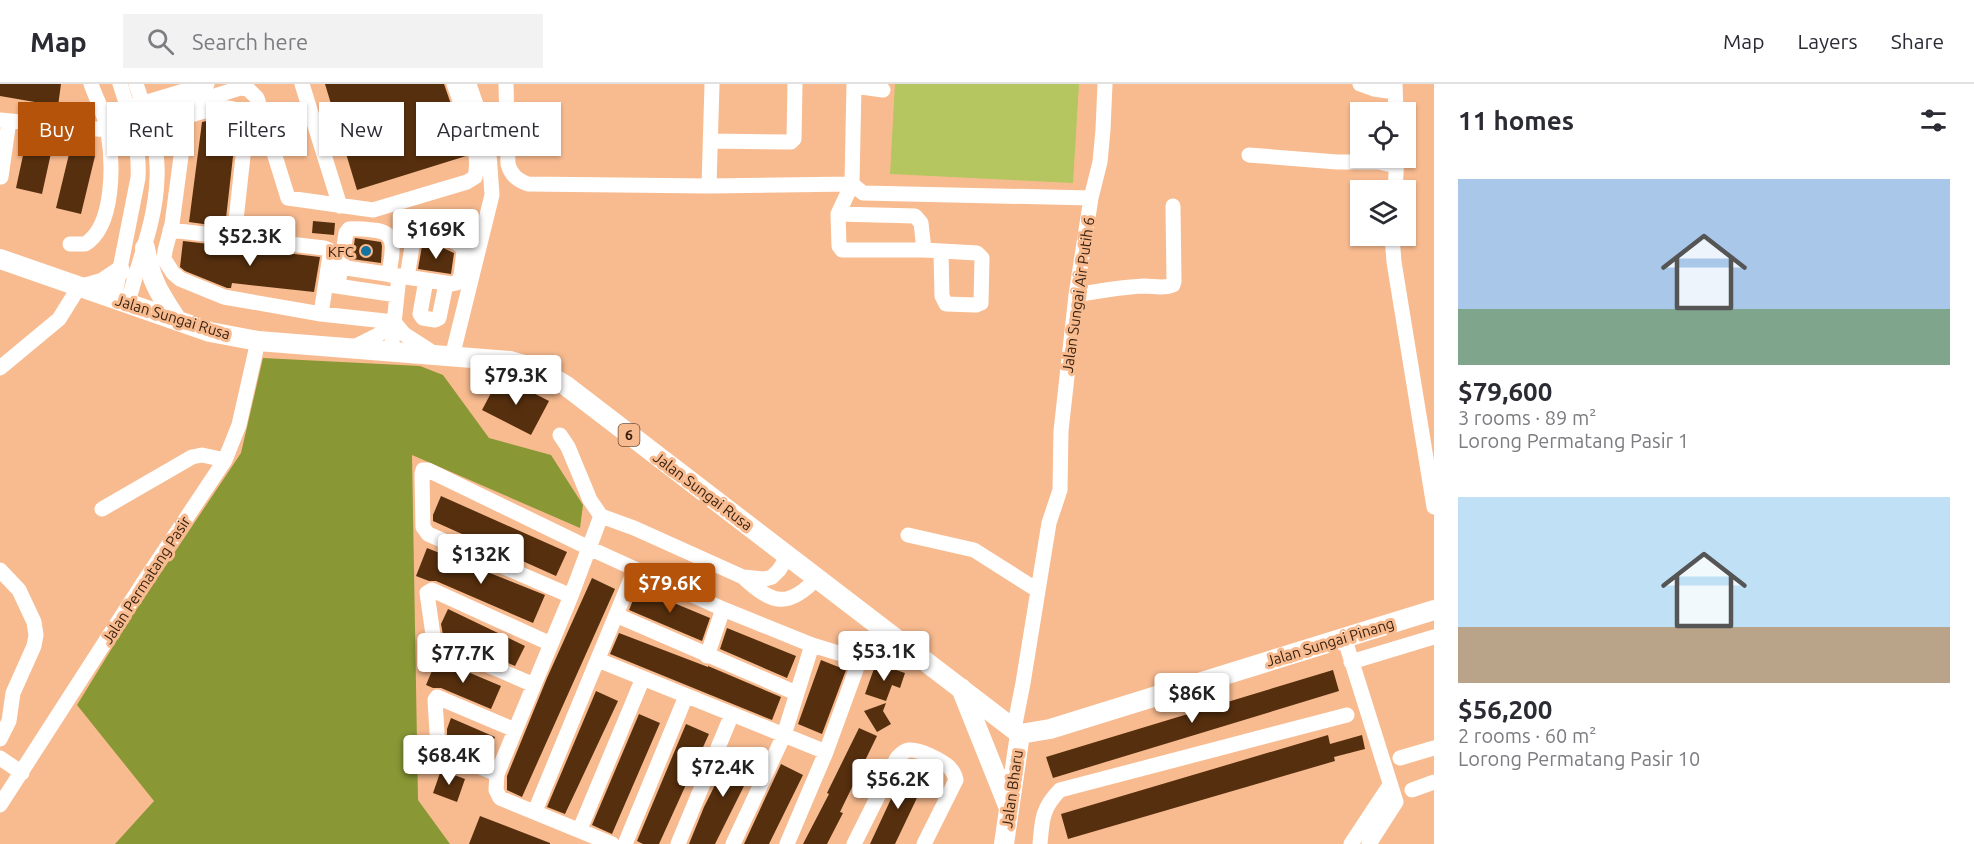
<!DOCTYPE html>
<meta charset="utf-8">
<style>
:root{--surface:#fff;--page:#f2f2f3;--text:#2b2b33;--muted:#7c7c81;--line:#e1e1e2;--accent:#b45309}
body{margin:0;font-family:Ubuntu,sans-serif;background:var(--page);color:var(--text);height:100vh;display:flex;flex-direction:column;font-size:22px;white-space:nowrap}
*{box-sizing:border-box;margin:0}
p{font-size:20px;color:var(--muted)}
.icon{flex:none;width:33px;height:33px;fill:none;stroke:currentColor;stroke-width:2;stroke-linecap:round;stroke-linejoin:round}
.map{position:relative;flex:1;overflow:hidden}
.panel{display:flex;flex-direction:column;background:var(--surface);width:540px}
.panel>*{flex:none}
.top-card{position:absolute;left:18px;top:18px;width:570px;height:54px;display:flex;gap:12px}
.buttons{position:absolute;left:1350px;top:18px;display:grid;gap:12px}
.buttons a{display:grid;place-items:center;width:66px;height:66px;border-radius:0px;background:var(--surface);box-shadow:0 2px 4px #0004;font-size:30px}
.price{position:absolute;translate:-50% -51px;padding:0 14px;border-radius:6px;background:#fff;color:#222;font-size:20px;line-height:39px;filter:drop-shadow(0 2px 3px #0008)}
.price::after{content:'';position:absolute;left:50%;top:36px;width:18px;height:14px;margin-left:-9px;background:inherit;clip-path:polygon(0 0,100% 0,50% 100%)}
.price.selected{background:var(--accent);color:#fff}
ul{padding:0;list-style:none}
li{display:grid;align-content:center;gap:12px;height:318px;padding:0 24px}
li span{display:grid;place-items:center;height:186px;border-radius:0px;color:#555}
li>.icon{margin-inline-start:auto}
span .icon{width:108px;height:108px;fill:#fffc;stroke-width:1}
li b{font-size:26px}
h2{display:flex;justify-content:space-between;align-items:center;height:72px;padding:0 24px;font-size:26px}
.pill{padding:0 21px;border-radius:0px;background:var(--surface);box-shadow:0 2px 4px #0004;font-size:21px;line-height:54px}
.pill.selected{background:var(--accent);color:#fff}
header{display:flex;align-items:center;gap:36px;box-sizing:border-box;height:84px;padding:0 30px;background:var(--surface);border-bottom:2px solid var(--line)}
header strong{font-size:28px}
nav{display:flex;gap:33px;margin-inline-start:auto;font-size:21px}
.search{width:420px;height:54px;background:var(--page);display:flex;align-items:center;gap:15px;box-sizing:border-box;padding:0 21px;border-radius:0px;color:var(--muted);font-size:22px}
main{display:flex;flex:1;min-height:0}
.map>svg:first-child{display:block}
.green{fill:#b5c55f}
.forest{fill:#899735}
.building{fill:#562f0e}
.lines{fill:none;stroke-linecap:round;stroke-linejoin:round}
.minor{stroke:#fff;stroke-width:15}
.major{stroke:#fff;stroke-width:20}
.poi-dot{fill:#1573a1;stroke:#f8bb90;stroke-width:2}
.labels{text-anchor:middle;dominant-baseline:central;stroke-width:6;stroke-linejoin:round;paint-order:stroke}
.shield{fill:#f8bb90;stroke:#704e34;stroke-width:1.5}
.shield-label{font-size:14px;font-weight:bold;fill:#361f0d}
.poi-label{font-size:15px;fill:#361f0d;stroke:#f8bb90;text-anchor:end}
.street-label{font-size:15px;fill:#361f0d;stroke:#f8bb90}
</style>
<header>
<strong>Map</strong>
<div class="search"><svg class="icon" aria-label="search" viewBox="0 0 24 24"><circle cx="10" cy="10" r="6"/><path d="M15 15l6 6"/></svg>Search here</div>
<nav><a>Map</a><a>Layers</a><a>Share</a></nav>
</header>
<main>
<div class="map">
<svg width="1434" height="760" viewBox="0 0 1434 760">
<rect width="100%" height="100%" fill="#f8bb90"/>
<path class="green" d="M895,0H1079L1073,99L890,90Z"/>
<path class="forest" d="M263,274L420,282L443,291L489,354L551,371L583,421L580,444L412,371L418,716L450,760H115L154,717L77,621L128,538L241,369Z"/>
<path class="building" d="M0,0H61L58,22L0,12Z
M325,0H444L461,49L466,72L357,106Z
M221,34L237,37L225,143L189,138L202,38Z
M28,48L55,51L42,110L16,104Z
M70,66L95,72L81,130L56,124Z
M313,137L335,139L334,151L312,149Z
M355,154L381,158L382,162L381,179L352,175Z
M183,157L320,173L314,208L232,199L231,204H227L185,187L180,183Z
M422,162L443,164L454,169L451,190L418,185Z
M500,292L549,317L531,351L482,326Z
M441,412L567,468L556,492L433,437V431Z
M427,464L545,511L533,539L436,497H429L416,492Z
M592,494L615,505L522,713L507,706V692L547,594Z
M638,504L710,534L702,557L629,526Z
M448,525L525,562L515,582L443,551L441,540Z
M727,544L796,572L787,594L720,565Z
M619,549L708,583V582L781,613L772,636L610,570Z
M437,575L501,602L491,625L441,604H433L426,601Z
M821,576L846,586L822,650L798,640Z
M876,579L905,589L900,604L892,601L886,617L865,610Z
M1333,586L1339,607L1053,694L1046,673Z
M596,607L618,617L565,730L547,723Z
M886,619L883,627L891,640L877,648L864,627Z
M639,630L660,639L612,750L592,741Z
M451,634L495,653L486,675L447,658V645Z
M686,640L709,650L659,760H643L637,757Z
M859,644L877,652L840,728L843,729L827,760H803L829,710L827,709Z
M1328,651L1330,660L1362,651L1365,665L1334,673L1335,677L1068,755L1061,730Z
M733,665L757,676L715,760H689L704,723Z
M781,680L803,691L769,760H744Z
M441,686L465,695L457,718L433,709Z
M904,687L925,697L895,760H870Z
M480,732L550,759V760H469Z"/>
<g class="lines">
<path class="minor" d="M302,0L340,122
M506,0L508,80C511,91 517,96 528,100L709,102L852,100
M854,0L852,100L838,130L839,162L842,166H924L977,169L982,174L981,219L976,221L946,220L942,212L941,168
M1360,0L1374,5L1395,8
M1395,0L1396,28
M854,2L883,6
M134,22L207,0
M174,25L182,65L172,140L165,167L164,175L173,189L180,195L224,213L321,230L394,238L404,250L435,270
M0,36L108,46
M177,36C198,29 225,16 245,30L247,36L234,154
M132,38L240,4L248,5L257,14L288,114L373,126L467,98L475,93C482,66 463,27 454,0
M711,57L791,58L794,55L795,0
M1249,71L1337,78H1378L1397,82
M1,93L9,37
M852,100L863,109L1091,114
M709,102L712,0
M1395,106L1397,74
M838,130L915,132L921,139L924,166
M170,146L324,164L329,166L330,171L321,230
M1392,152L1394,178L1434,423
M70,160H85C115,142 113,78 108,48C106,32 96,15 91,0
M340,183L452,200L457,199L461,192L464,166C456,153 436,154 421,152L416,153L413,157L407,193
M426,196L420,230L423,234L435,236L439,234L446,200
M330,201L397,211
M338,202L346,149L349,145C357,144 365,145 373,146C401,148 391,170 389,191
M1076,211C1098,207 1121,203 1144,202C1154,202 1164,205 1173,201L1174,197L1173,122
M114,215L138,94C140,62 130,30 120,0
M128,219C138,178 156,137 157,94C159,62 146,30 136,0
M350,265L378,251L394,238
M391,268L399,192
M452,273L492,111L488,56L469,0
M0,284L59,235L79,203
M560,351L568,363L590,416L601,432L634,444L743,493L765,495L772,493L779,486L788,472
M102,425L192,373L202,371L225,376
M601,432L571,512L497,690L496,706L500,714L612,760
M908,451L974,466L1037,506
M0,486L19,506L34,538L36,551L34,562L13,609L9,637L0,655
M743,493C772,520 788,525 817,494
M571,512L428,450L423,443L422,390L423,386H428L589,464L723,525L812,561L848,572L853,577L856,586L826,668L787,760
M616,531L796,609
M1344,553L1396,718L1369,760
M707,572L723,525
M598,576L826,668
M1351,578L1434,553
M534,601L434,558L427,509L432,506L551,560
M1014,645L1023,599L1049,439L1060,406L1061,347L1076,211L1091,114L1100,78L1103,46L1105,0
M0,674L22,689
M1400,674L1434,664
M497,690L438,665L435,616L437,613L515,646
M1412,706L1434,698
M0,721L143,499L225,376L239,341L258,257
M535,727L635,485
M580,745L643,594
M625,760L686,612
M678,760L732,630
M733,760L784,651L812,561
M854,760L897,674C900,671 903,667 909,666C920,665 941,676 949,683C953,687 955,691 956,696L924,760
M1040,760C1042,736 1042,724 1060,706L1347,631
M1351,760L1390,701"/>
<path class="major" d="M145,164C151,197 159,209 177,236
M0,175L210,248L258,257L510,277C531,282 547,289 565,301L1020,650
M84,204L102,199L120,187
M961,604L1009,724
M1020,650L1050,645L1434,526
M1004,760L1020,650"/>
</g>
<circle class="poi-dot" cx="366" cy="167" r="6"/>
<g class="labels">
<rect class="shield" x="618.5" y="340" width="21" height="22" rx="4.5"/>
<g class="shield-label">
<text x="629" y="351">6</text>
</g>
<g class="poi-label">
<text x="354" y="167">KFC</text>
</g>
<g class="street-label">
<text transform="translate(1078 211) rotate(-82)">Jalan Sungai Air Putih 6</text>
<text transform="translate(173 233) rotate(17)">Jalan Sungai Rusa</text>
<text transform="translate(703 407) rotate(37)">Jalan Sungai Rusa</text>
<text transform="translate(146 496) rotate(-57)">Jalan Permatang Pasir</text>
<text transform="translate(1330 558) rotate(-17)">Jalan Sungai Pinang</text>
<text transform="translate(1012 705) rotate(-82)">Jalan Bharu</text>
</g>
</g>
</svg>
<div class="buttons">
<a><svg class="icon" aria-label="locate" viewBox="0 0 24 24"><circle cx="12" cy="12" r="6"/><path d="M12 2v4M12 18v4M2 12h4M18 12h4"/></svg></a>
<a><svg class="icon" aria-label="layers" viewBox="0 0 24 24"><path d="M12 4l9 5-9 5-9-5zM3 14l9 5 9-5"/></svg></a>
</div>
<b class="price" style="left:436px;top:176px">$169K</b>
<b class="price" style="left:250px;top:183px">$52.3K</b>
<b class="price" style="left:516px;top:322px">$79.3K</b>
<b class="price" style="left:481px;top:501px">$132K</b>
<b class="price selected" style="left:670px;top:530px">$79.6K</b>
<b class="price" style="left:884px;top:598px">$53.1K</b>
<b class="price" style="left:463px;top:600px">$77.7K</b>
<b class="price" style="left:1192px;top:640px">$86K</b>
<b class="price" style="left:449px;top:702px">$68.4K</b>
<b class="price" style="left:723px;top:714px">$72.4K</b>
<b class="price" style="left:898px;top:726px">$56.2K</b>
<div class="top-card">
<a class="pill selected">Buy</a>
<a class="pill">Rent</a>
<a class="pill">Filters</a>
<a class="pill">New</a>
<a class="pill">Apartment</a>
</div>
</div>
<section class="panel">
<h2>11 homes<svg class="icon" aria-label="filters" viewBox="0 0 24 24"><path d="M4 7h16M4 17h16"/><circle cx="9" cy="7" r="2"/><circle cx="15" cy="17" r="2"/></svg></h2>
<ul>
<li><span style="background:linear-gradient(#a9c7e8 70%,#7fa58c 0)"><svg class="icon" aria-label="home" viewBox="0 0 24 24"><path d="M3 11l9-7 9 7M6 9v11h12V9"/></svg></span><div><b>$79,600</b><p>3 rooms · 89 m²</p><p>Lorong Permatang Pasir 1</p></div></li>
<li><span style="background:linear-gradient(#bfe0f5 70%,#b9a48a 0)"><svg class="icon" aria-label="home" viewBox="0 0 24 24"><path d="M3 11l9-7 9 7M6 9v11h12V9"/></svg></span><div><b>$56,200</b><p>2 rooms · 60 m²</p><p>Lorong Permatang Pasir 10</p></div></li>
</ul>
</section>
</main>
